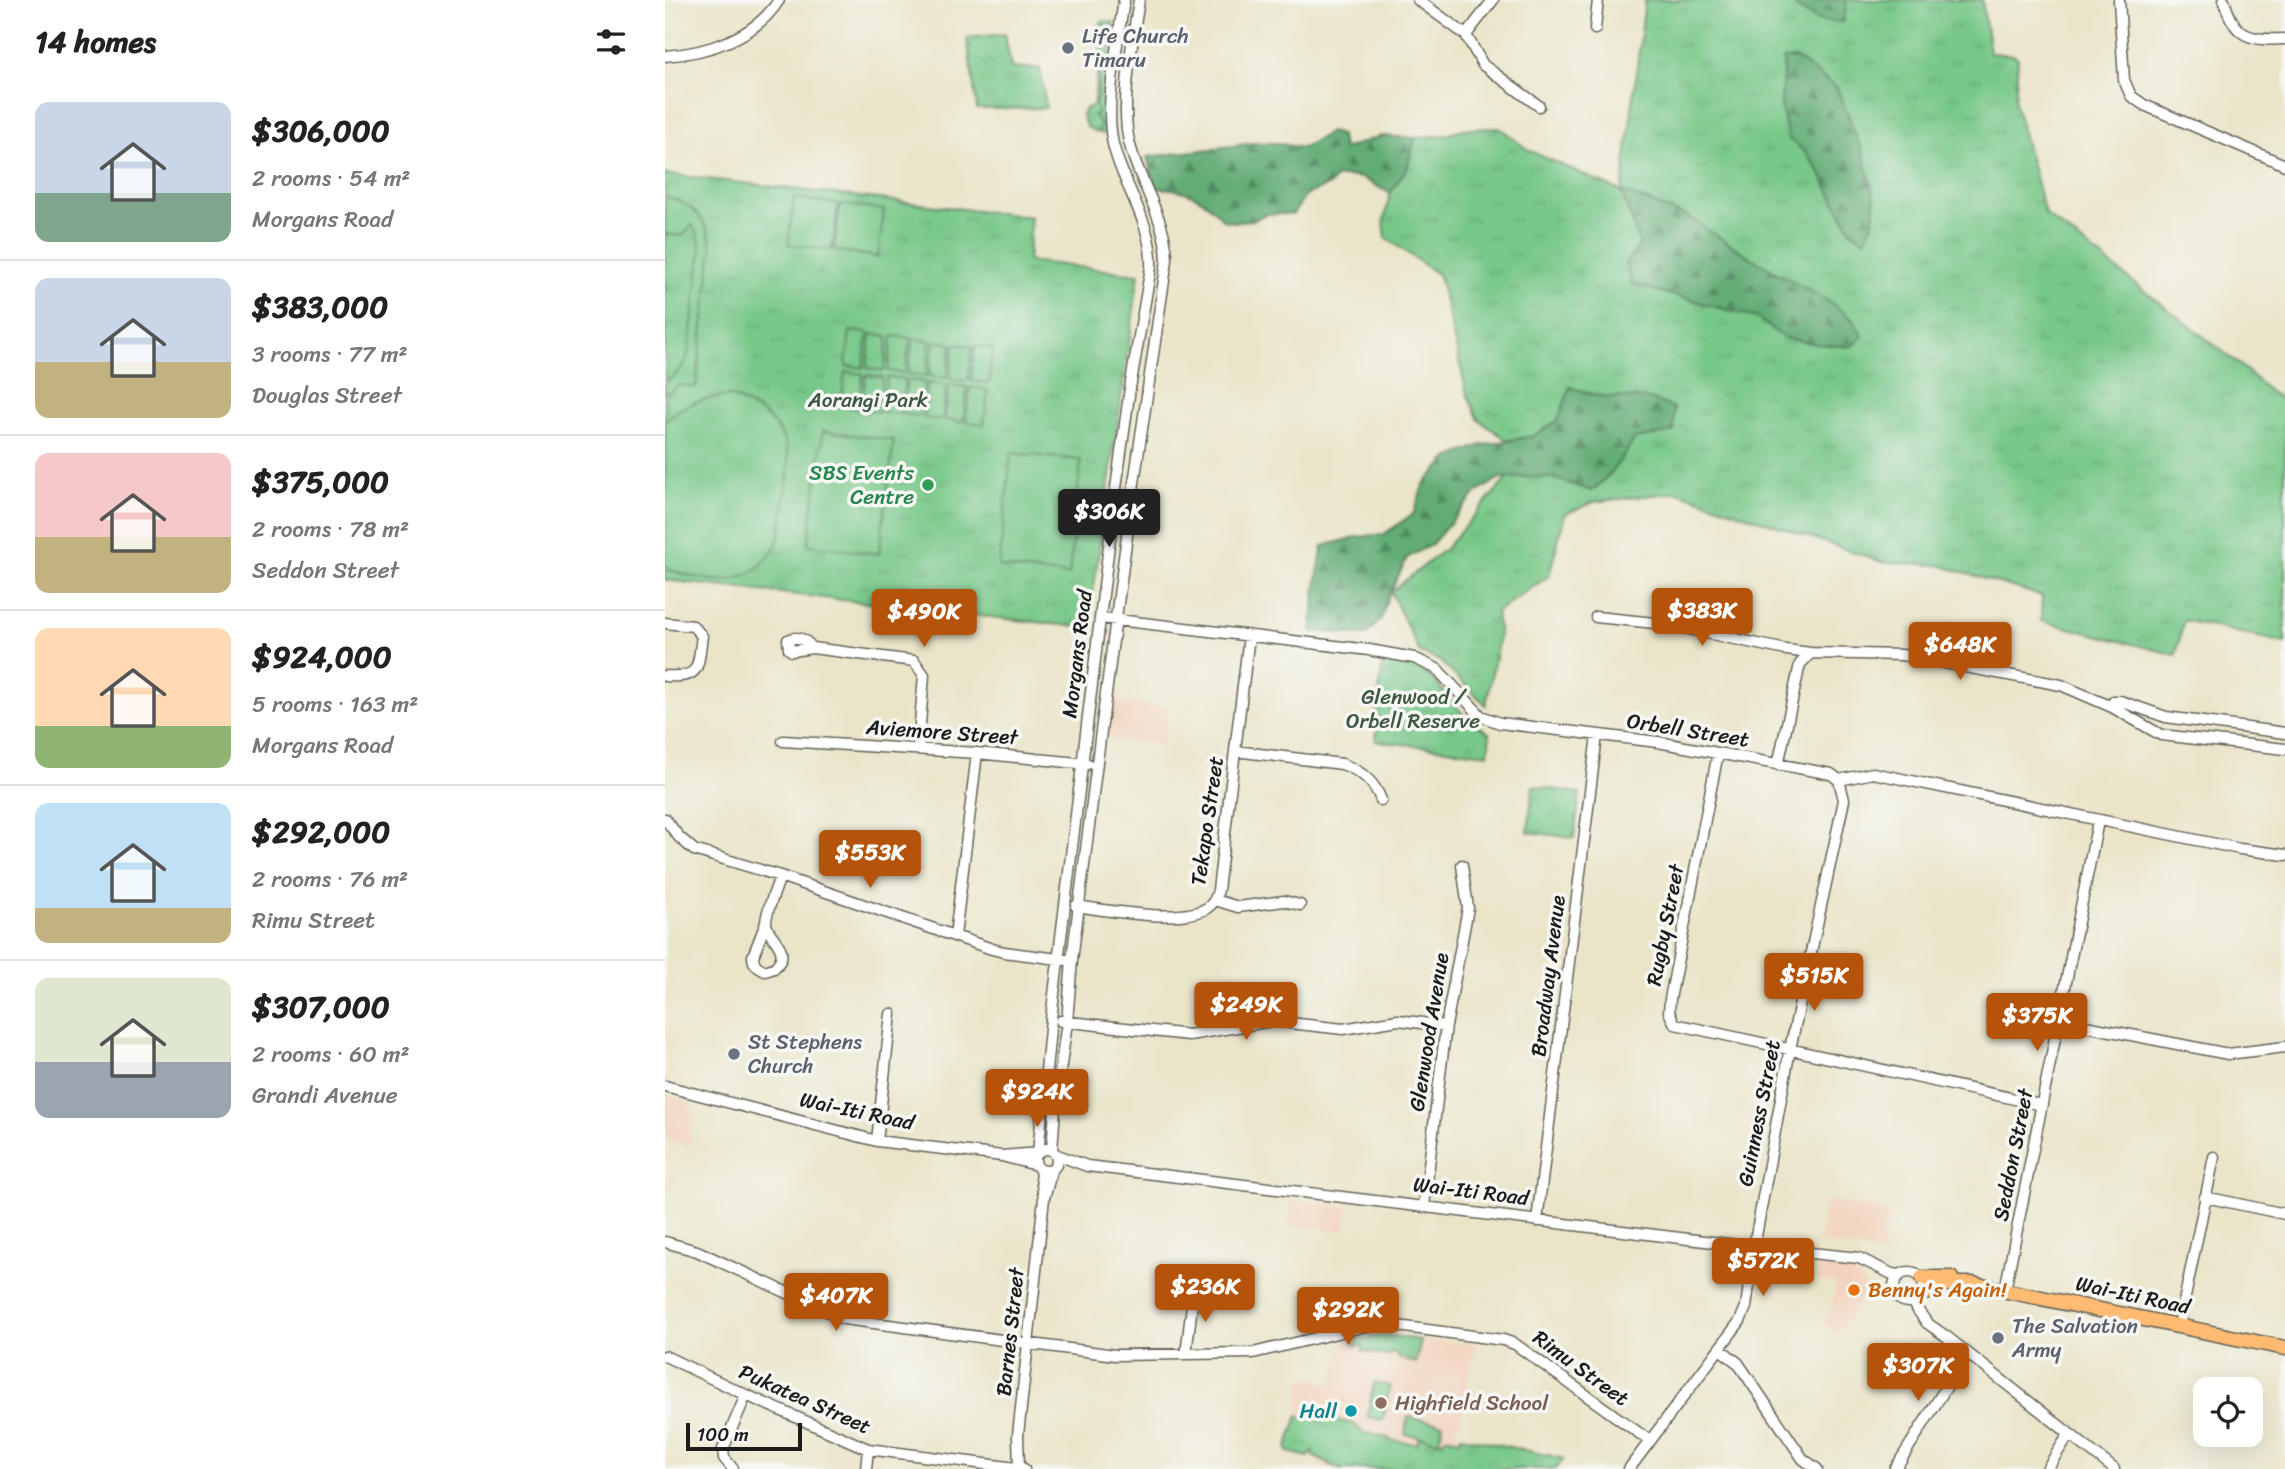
<!DOCTYPE html>
<meta charset="utf-8">
<style>
:root{--surface:#fff;--page:#f2f2f2;--text:#222;--muted:#767676;--line:#e0e0e0;--accent:#b45309}
body{margin:0;font-family:Sriracha,sans-serif;background:var(--page);color:var(--text);height:100vh;display:flex;flex-direction:column;font-size:26px;white-space:nowrap}
*{box-sizing:border-box;margin:0}
p{font-size:23px;color:var(--muted)}
.icon{flex:none;width:38px;height:38px;fill:none;stroke:currentColor;stroke-width:2;stroke-linecap:round;stroke-linejoin:round}
.map{position:relative;flex:1;overflow:hidden}
.panel{display:flex;flex-direction:column;background:var(--surface);width:665px}
.panel>*{flex:none}
.fabs{position:absolute;left:1528px;top:1377px;display:grid;gap:14px}
.fabs a{display:grid;place-items:center;width:70px;height:70px;border-radius:14px;background:var(--surface);box-shadow:0 7px 28px #0002;font-size:35px}
.scale{position:absolute;left:21px;bottom:18px;width:116px;box-sizing:border-box;padding-left:7px;border:4px solid #1c1c1c;border-top:0;font-size:19px;line-height:24px;white-space:nowrap;color:#1c1c1c;-webkit-text-stroke:5px #f6f6f2;paint-order:stroke}
.price{position:absolute;translate:-50% -60px;padding:0 16px;border-radius:7px;background:var(--accent);color:#fff;font-size:23px;line-height:46px;filter:drop-shadow(0 2px 4px #0008)}
.price::after{content:'';position:absolute;left:50%;top:42px;width:21px;height:16px;margin-left:-10px;background:inherit;clip-path:polygon(0 0,100% 0,50% 100%)}
.price.on{background:#222;color:#fff}
ul{padding:0;list-style:none}
li{display:flex;align-items:center;gap:21px;height:175px;padding:0 35px}
li+li{border-top:2px solid var(--line)}
li span{display:grid;place-items:center;flex:none;width:196px;height:140px;border-radius:14px;color:#555}
li>.icon{margin-inline-start:auto}
span .icon{width:84px;height:84px;fill:#fffc;stroke-width:1}
li b{font-size:30px}
h2{display:flex;justify-content:space-between;align-items:center;height:84px;padding:0 35px;font-size:30px}
main{display:flex;flex:1;min-height:0}
.map>svg:first-child{display:block}
.built{fill:#f2d4be}
.grass{fill:url(#grass-tufts);stroke:#4a7252;stroke-width:2}
.forest{fill:url(#forest-firs);stroke:#3f6448;stroke-width:2}
.garden{fill:url(#garden-furrows);stroke:#4a7252;stroke-width:2}
.pitch{fill:#78c889;stroke:#4a7252;stroke-width:2}
.lines{fill:none;stroke-linecap:round;stroke-linejoin:round}
.minor-casing{stroke:#646259;stroke-width:13}
.major-casing{stroke:#646259;stroke-width:17}
.minor{stroke:#fff;stroke-width:10}
.major{stroke:#febb71;stroke-width:14}
.worship-dot{fill:#6b7280;stroke:#f6f6f2;stroke-width:2.5}
.leisure-dot{fill:#2e9e5b;stroke:#f6f6f2;stroke-width:2.5}
.food-dot{fill:#e8710a;stroke:#f6f6f2;stroke-width:2.5}
.education-dot{fill:#8d6e63;stroke:#f6f6f2;stroke-width:2.5}
.culture-dot{fill:#0f9aa8;stroke:#f6f6f2;stroke-width:2.5}
.labels{text-anchor:middle;dominant-baseline:central;stroke-width:7;stroke-linejoin:round;paint-order:stroke}
.worship-label{font-size:21px;fill:#5b616d;stroke:#f6f6f2;text-anchor:start}
.park-label{font-size:21px;fill:#3c5842;stroke:#f6f6f2}
.leisure-label{font-size:21px;fill:#27864d;stroke:#f6f6f2;text-anchor:end}
.street-label{font-size:21px;fill:#1c1c1c;stroke:#f6f6f2}
.food-label{font-size:21px;fill:#c56008;stroke:#f6f6f2;text-anchor:start}
.education-label{font-size:21px;fill:#785e54;stroke:#f6f6f2;text-anchor:start}
.culture-label{font-size:21px;fill:#0d838f;stroke:#f6f6f2;text-anchor:end}
</style>
<main>
<section class="panel">
<h2>14 homes<svg class="icon" aria-label="filters" viewBox="0 0 24 24"><path d="M4 7h16M4 17h16"/><circle cx="9" cy="7" r="2"/><circle cx="15" cy="17" r="2"/></svg></h2>
<ul>
<li><span style="background:linear-gradient(#c9d6e8 65%,#7fa58c 0)"><svg class="icon" aria-label="home" viewBox="0 0 24 24"><path d="M3 11l9-7 9 7M6 9v11h12V9"/></svg></span><div><b>$306,000</b><p>2 rooms · 54 m²</p><p>Morgans Road</p></div></li>
<li><span style="background:linear-gradient(#c9d6e8 60%,#c2b280 0)"><svg class="icon" aria-label="home" viewBox="0 0 24 24"><path d="M3 11l9-7 9 7M6 9v11h12V9"/></svg></span><div><b>$383,000</b><p>3 rooms · 77 m²</p><p>Douglas Street</p></div></li>
<li><span style="background:linear-gradient(#f6c9c9 60%,#c2b280 0)"><svg class="icon" aria-label="home" viewBox="0 0 24 24"><path d="M3 11l9-7 9 7M6 9v11h12V9"/></svg></span><div><b>$375,000</b><p>2 rooms · 78 m²</p><p>Seddon Street</p></div></li>
<li><span style="background:linear-gradient(#ffd9b3 70%,#8fb573 0)"><svg class="icon" aria-label="home" viewBox="0 0 24 24"><path d="M3 11l9-7 9 7M6 9v11h12V9"/></svg></span><div><b>$924,000</b><p>5 rooms · 163 m²</p><p>Morgans Road</p></div></li>
<li><span style="background:linear-gradient(#bfe0f5 75%,#c2b280 0)"><svg class="icon" aria-label="home" viewBox="0 0 24 24"><path d="M3 11l9-7 9 7M6 9v11h12V9"/></svg></span><div><b>$292,000</b><p>2 rooms · 76 m²</p><p>Rimu Street</p></div></li>
<li><span style="background:linear-gradient(#dfe7d0 60%,#9aa5b1 0)"><svg class="icon" aria-label="home" viewBox="0 0 24 24"><path d="M3 11l9-7 9 7M6 9v11h12V9"/></svg></span><div><b>$307,000</b><p>2 rooms · 60 m²</p><p>Grandi Avenue</p></div></li>
</ul>
</section>
<div class="map">
<svg width="1620" height="1469" viewBox="0 0 1620 1469">
<defs>
<pattern id="grass-tufts" width="24" height="20" patternUnits="userSpaceOnUse" patternTransform="scale(1.75)"><rect width="24" height="20" fill="#78c889"/><path d="M3 7l-1-3M5 7V3M7 7l1-3M15 17l-1-3M17 17v-4M19 17l1-3" fill="none" stroke="#67ab76"/></pattern>
<pattern id="forest-firs" width="22" height="20" patternUnits="userSpaceOnUse" patternTransform="scale(1.75)"><rect width="22" height="20" fill="#62ac75"/><path d="M5 1l3.5 6h-7zM16 11l3.5 6h-7z" fill="#508b5f"/></pattern>
<pattern id="garden-furrows" width="10" height="10" patternUnits="userSpaceOnUse" patternTransform="scale(1.75)"><rect width="10" height="10" fill="#78c889"/><path d="M-1 1l2-2M0 10L10 0M9 11l2-2" fill="none" stroke="#67ab76"/></pattern>
</defs>
<rect width="100%" height="100%" fill="#f6f6f2"/>
<filter id="ink" filterUnits="userSpaceOnUse"><feTurbulence type="fractalNoise" baseFrequency=".0143" numOctaves="2"/><feDisplacementMap in="SourceGraphic" scale="14" xChannelSelector="R" yChannelSelector="G"/><feConvolveMatrix kernelMatrix="1 2 1 2 8 2 1 2 1" color-interpolation-filters="sRGB"/></filter>
<filter id="wash" filterUnits="userSpaceOnUse"><feTurbulence type="fractalNoise" baseFrequency=".00686" numOctaves="4" result="noise"/><feDisplacementMap in="SourceGraphic" scale="28" xChannelSelector="R" yChannelSelector="G"/><feGaussianBlur stdDeviation="1.57" result="paint"/><feColorMatrix in="noise" values="0 0 0 0 0 0 0 0 0 0 0 0 0 0 0 0 0 1.4 0 .05"/><feComposite in="paint" operator="in"/></filter>
<g filter="url(#wash)">
<rect width="100%" height="100%" fill="#eae5c9"/>
<path class="built" d="M447,701L502,707L500,745L442,738Z
M0,1094L27,1101L24,1146L0,1139Z
M626,1200L683,1207L680,1232L623,1225Z
M1161,1200L1224,1212L1217,1253L1154,1242Z
M1154,1263L1177,1267L1192,1275L1203,1289L1173,1334L1157,1323L1167,1306L1170,1283L1153,1281Z
M720,1334L769,1341L811,1344L792,1435L899,1459L891,1469H664L647,1458L623,1453L622,1447L633,1416L637,1378L667,1384L676,1342L703,1335Z"/>
<path class="grass" d="M980,0H1317L1325,53L1349,55L1353,58L1350,103L1380,214L1574,364L1605,392L1620,401V643L1519,620L1511,655L1376,621L1377,596L1274,565L1217,562L1013,492L929,502L900,514L884,576L831,612L834,636L821,705L774,660L755,653L726,592L780,549L853,466L856,438L842,440L814,420L802,394L774,275L721,238L719,221L725,193L742,168L750,138L782,135L798,129L835,128L863,150L957,192Z
M448,27L439,102L440,134L431,132L435,130L436,125C426,112 428,112 433,97C434,90 432,85 435,78L433,75L435,72L439,37Z
M340,34L346,68H375L381,108L312,109L302,38Z
M0,174L366,217L363,261L474,274L423,628L0,580Z
M718,662C769,667 767,680 798,714C806,722 817,727 825,734L823,754L711,741L712,704Z
M868,786L915,793L909,838L863,832Z
M720,1335L756,1340L751,1363L733,1358V1354L725,1352L724,1356L698,1351V1346L690,1345L689,1340Z
M633,1416L657,1421L661,1418L689,1424L699,1434L706,1433L724,1438V1440L752,1444L754,1437L778,1442L780,1437L795,1440L796,1436L899,1459L891,1469H674L648,1456V1451L643,1457L623,1452L622,1447Z"/>
<path class="forest" d="M1129,0H1182L1178,22L1153,20L1131,7Z
M1131,58L1172,88L1199,155L1209,197L1208,222L1200,240L1186,231L1154,171L1139,151L1123,138L1116,107L1119,59Z
M665,132L676,135L678,149L716,136L750,138L742,168L725,193C700,182 701,174 671,177L665,185L642,194L628,214H600L589,220L569,222L558,220C547,206 531,194 512,190C505,188 497,189 490,188L482,157L590,143H612L637,148Z
M956,191L1021,216L1093,262L1165,302L1187,319L1198,336L1186,347L1152,344L1119,338L1092,318L967,284L960,263L975,244Z
M905,387L933,396L985,399L1009,408V432L970,439L946,473L927,491L888,478L858,477L833,479L810,494L767,544L742,558L722,599L716,619L701,635L646,631L652,578L658,546L692,537L719,534L749,513L758,485L783,458L814,446L868,436L893,420Z"/>
<path class="garden" d="M438,21L449,22C447,29 443,29 440,36C434,47 437,64 433,75L435,79L432,85L433,95L429,102L433,110L429,116L436,125L435,130L431,132L421,126L417,115L420,109L428,106L439,25L434,24Z"/>
<path class="pitch" d="M0,194L1,197C28,202 44,222 47,249L31,387L16,385L0,394V381C12,376 19,366 23,355L36,249L33,235L27,225L18,236L0,234Z
M129,198L173,204L167,250L123,244Z
M175,204L219,210L213,257L169,250Z
M185,331L203,333L198,368L181,366Z
M206,334L223,336L219,371L202,368Z
M227,336L245,338L240,373L223,371Z
M248,339L265,341L261,376L243,374Z
M269,341L286,344L282,378L264,376Z
M289,344L307,346L303,381L285,379Z
M310,346L328,348L324,383L306,381Z
M180,372L198,374L193,409L176,407Z
M201,375L218,377L214,412L196,409Z
M222,377L240,379L235,414L218,412Z
M242,380L260,382L256,416L238,414Z
M263,383L281,385L277,420L259,418Z
M284,385L302,387L298,422L280,420Z
M305,387L323,390L319,424L301,422Z
M65,396C142,428 124,465 115,534C112,545 106,555 98,563C69,591 38,579 4,570L0,567V421C18,403 41,398 65,396Z
M158,431L229,440L214,554L143,545Z
M346,453L416,460L404,575L334,567Z
M709,1383L725,1386L718,1420L702,1417Z
M743,1417L778,1424L774,1441L740,1434Z"/>
</g>
<g filter="url(#ink)">
<g class="lines">
<g class="minor-casing">
<path id="minor" d="M753,0L801,35L828,0
M1454,0L1459,80L1466,96L1479,105L1620,165
M1559,0C1569,37 1584,41 1620,39
M930,29L933,0
M801,35L818,65L874,106
M0,56C42,53 90,38 114,0
M931,617L1000,624L1121,650L1146,653L1237,655L1396,685L1447,707L1496,735L1620,749
M436,618L704,650L749,658L772,669L816,716L835,723L993,742L1166,774L1174,780L1208,773L1575,849L1620,855
M0,623L28,626L37,636C32,668 37,678 0,676
M147,648C141,640 133,635 123,640L124,649L127,651L147,648L249,661L259,675L253,748
M1447,707L1449,701H1455L1501,717L1620,733
M118,741L312,753L423,764
M570,751L677,764C696,771 709,781 716,800
M1053,753L1005,999L1004,1012L1010,1024L1377,1105
M1113,765L1135,664L1146,653
M0,819L14,837L29,850L115,876L327,949L339,952L401,960
M550,900L573,907L619,901L635,905
M411,906C441,910 516,924 542,908C549,903 551,898 553,890L584,636
M101,923L88,956C88,964 92,967 100,971L109,968C129,950 103,938 101,924C100,913 112,887 115,876
M290,936L312,753
M396,1021L524,1035L607,1021L678,1029L733,1020L781,1026
M1395,1021L1563,1054L1620,1047
M0,1086L212,1141L337,1156L371,1165
M212,1141L226,1014
M370 1160a11 11 0 1 1 22 0a11 11 0 1 1-22 0Z
M387,1151L390,1108L402,1022L407,960L435,739L468,490L502,260C501,216 473,182 464,141C455,102 468,40 474,0
M390,1154L422,1166L439,1168L1089,1247L1194,1258L1227,1274L1234,1275
M337,1156L373,1153L386,1019L451,488L465,388L486,267C488,222 458,187 448,144C439,103 453,43 459,0
M375,1170L379,1198L387,1170
M1540,1197L1620,1214
M759,1206L781,1026L803,908L797,865
M872,1221L932,735
M0,1242L32,1251L179,1319L450,1355L588,1353L701,1326L725,1325L838,1340L850,1344L985,1441
M1229 1287a15 15 0 1 1 30 0a15 15 0 1 1-30 0Z
M1340,1290L1433,821
M1247,1302L1262,1323L1282,1337L1449,1469
M1514,1326L1549,1157
M1055,1349L1073,1363L1138,1459L1152,1469
M521,1354L529,1289
M0,1356L81,1395L203,1449L359,1469
M68,1469L59,1458L58,1449L81,1395
M201,1469L203,1449
M354,1469L353,1435L379,1198
M964,1469L1075,1321L1081,1307L1089,1247L1125,1049L1179,800L1174,780
M1230,1469L1302,1354
M1382,1469L1404,1434"/>
</g>
<g class="major-casing">
<path id="major" d="M1257,1278H1286
M1260,1293L1280,1284H1308L1620,1348"/>
</g>
<use href="#minor" class="minor"/>
<use href="#major" class="major"/>
</g>
</g>
<g class="worship-dot">
<circle cx="403" cy="48" r="7"/>
<circle cx="69" cy="1054" r="7"/>
<circle cx="1333" cy="1338" r="7"/>
</g>
<circle class="leisure-dot" cx="263" cy="485" r="7"/>
<circle class="food-dot" cx="1189" cy="1290" r="7"/>
<circle class="education-dot" cx="716" cy="1403" r="7"/>
<circle class="culture-dot" cx="686" cy="1411" r="7"/>
<g class="labels">
<g class="worship-label">
<text x="417" y="36">Life Church<tspan x="417" dy="24">Timaru</tspan></text>
<text x="83" y="1042">St Stephens<tspan x="83" dy="24">Church</tspan></text>
<text x="1347" y="1326">The Salvation<tspan x="1347" dy="24">Army</tspan></text>
</g>
<g class="park-label">
<text x="203" y="400">Aorangi Park</text>
<text x="748" y="697">Glenwood /<tspan x="748" dy="24">Orbell Reserve</tspan></text>
</g>
<g class="leisure-label">
<text x="249" y="473">SBS Events<tspan x="249" dy="24">Centre</tspan></text>
</g>
<g class="street-label">
<text transform="translate(412 654) rotate(-83)">Morgans Road</text>
<text transform="translate(1023 730) rotate(9)">Orbell Street</text>
<text transform="translate(277 732) rotate(4)">Aviemore Street</text>
<text transform="translate(542 821) rotate(-82)">Tekapo Street</text>
<text transform="translate(1000 925) rotate(-79)">Rugby Street</text>
<text transform="translate(883 976) rotate(-83)">Broadway Avenue</text>
<text transform="translate(764 1032) rotate(-81)">Glenwood Avenue</text>
<text transform="translate(192 1111) rotate(12)">Wai-Iti Road</text>
<text transform="translate(1094 1113) rotate(-79)">Guinness Street</text>
<text transform="translate(1348 1155) rotate(-79)">Seddon Street</text>
<text transform="translate(806 1191) rotate(7)">Wai-Iti Road</text>
<text transform="translate(1468 1295) rotate(12)">Wai-Iti Road</text>
<text transform="translate(345 1332) rotate(-84)">Barnes Street</text>
<text transform="translate(916 1368) rotate(36)">Rimu Street</text>
<text transform="translate(140 1399) rotate(24)">Pukatea Street</text>
</g>
<g class="food-label">
<text x="1203" y="1290">Benny's Again!</text>
</g>
<g class="education-label">
<text x="730" y="1403">Highfield School</text>
</g>
<g class="culture-label">
<text x="672" y="1411">Hall</text>
</g>
</g>
</svg>
<div class="fabs">
<a><svg class="icon" aria-label="locate" viewBox="0 0 24 24"><circle cx="12" cy="12" r="6"/><path d="M12 2v4M12 18v4M2 12h4M18 12h4"/></svg></a>
</div>
<div class="scale">100 m</div>
<b class="price on" style="left:444px;top:549px">$306K</b>
<b class="price" style="left:1037px;top:648px">$383K</b>
<b class="price" style="left:259px;top:649px">$490K</b>
<b class="price" style="left:1295px;top:682px">$648K</b>
<b class="price" style="left:205px;top:890px">$553K</b>
<b class="price" style="left:1149px;top:1013px">$515K</b>
<b class="price" style="left:581px;top:1042px">$249K</b>
<b class="price" style="left:1372px;top:1053px">$375K</b>
<b class="price" style="left:372px;top:1129px">$924K</b>
<b class="price" style="left:1098px;top:1298px">$572K</b>
<b class="price" style="left:540px;top:1324px">$236K</b>
<b class="price" style="left:171px;top:1333px">$407K</b>
<b class="price" style="left:683px;top:1347px">$292K</b>
<b class="price" style="left:1253px;top:1403px">$307K</b>
</div>
</main>
